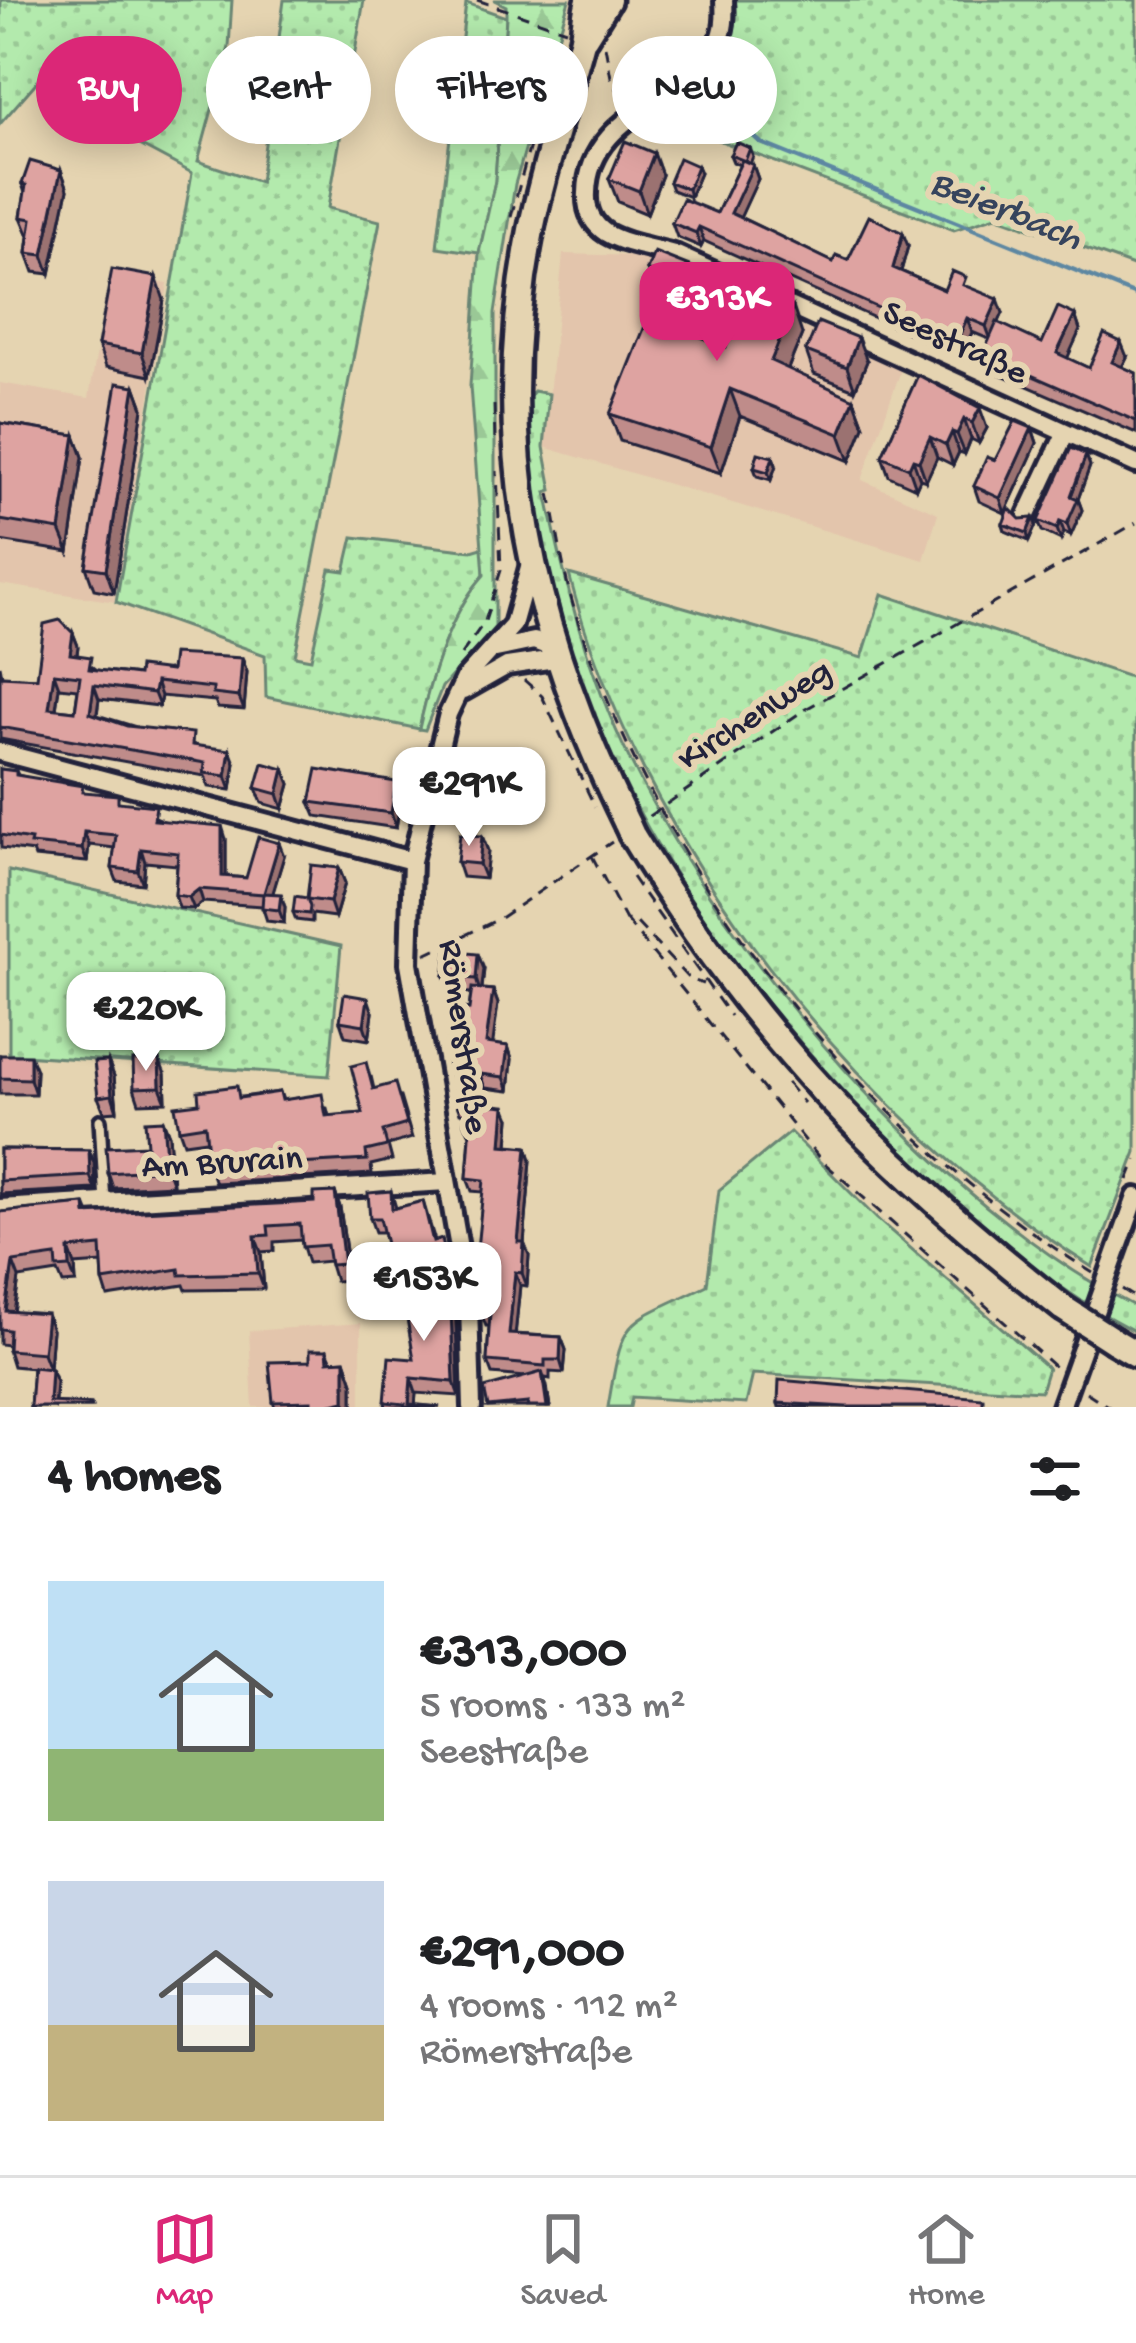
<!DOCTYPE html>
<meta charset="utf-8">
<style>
:root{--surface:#fff;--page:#f6f6f6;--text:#202124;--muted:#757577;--line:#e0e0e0;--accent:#db2777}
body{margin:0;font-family:"Gochi Hand",sans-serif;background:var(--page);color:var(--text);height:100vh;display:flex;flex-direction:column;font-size:45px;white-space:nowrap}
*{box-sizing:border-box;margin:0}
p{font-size:39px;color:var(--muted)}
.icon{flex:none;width:66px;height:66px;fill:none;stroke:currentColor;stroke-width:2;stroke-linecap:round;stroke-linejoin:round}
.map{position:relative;height:1407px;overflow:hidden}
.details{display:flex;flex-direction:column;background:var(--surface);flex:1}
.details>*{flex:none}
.hud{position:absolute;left:36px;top:36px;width:1065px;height:108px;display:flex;gap:24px}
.price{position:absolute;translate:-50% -102px;padding:0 27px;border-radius:24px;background:#fff;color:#222;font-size:39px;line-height:78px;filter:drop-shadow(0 3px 6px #0008)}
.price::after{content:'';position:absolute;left:50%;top:72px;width:36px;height:27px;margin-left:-18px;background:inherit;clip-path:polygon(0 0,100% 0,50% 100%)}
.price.on{background:var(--accent);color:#fff}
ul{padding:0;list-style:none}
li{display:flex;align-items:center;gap:36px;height:300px;padding:0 48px}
li span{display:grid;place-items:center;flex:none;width:336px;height:240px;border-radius:0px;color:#555}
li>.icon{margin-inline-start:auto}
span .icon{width:144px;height:144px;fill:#fffc;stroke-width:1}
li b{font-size:51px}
h2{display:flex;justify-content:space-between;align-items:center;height:144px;padding:0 48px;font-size:51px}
.pill{padding:0 42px;border-radius:54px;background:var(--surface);box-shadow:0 6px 30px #0003;font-size:42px;line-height:108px}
.pill.on{background:var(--accent);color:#fff}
.tabs{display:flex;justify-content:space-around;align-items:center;height:168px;border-top:3px solid var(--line);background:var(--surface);font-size:33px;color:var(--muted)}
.tabs a{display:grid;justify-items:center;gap:6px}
.tabs .on{color:var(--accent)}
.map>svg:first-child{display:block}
.built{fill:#e3c5ac}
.grass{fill:url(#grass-dots);stroke:#6a8674;stroke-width:3}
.forest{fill:url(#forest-firs);stroke:#6a8674;stroke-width:3}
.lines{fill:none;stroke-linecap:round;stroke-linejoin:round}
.stream{stroke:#5d87a2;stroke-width:4.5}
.lane-casing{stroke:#22223b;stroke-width:18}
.street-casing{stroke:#22223b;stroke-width:26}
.secondary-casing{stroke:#22223b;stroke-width:33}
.path{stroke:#22223b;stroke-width:3;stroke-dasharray:12 9;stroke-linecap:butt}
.lane{stroke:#e5d4b1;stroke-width:9}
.street{stroke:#e5d4b1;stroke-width:16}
.secondary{stroke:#e5d4b1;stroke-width:24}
.secondary-bridge-casing{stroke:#22223b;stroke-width:33;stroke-linecap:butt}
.secondary-bridge{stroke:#e5d4b1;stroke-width:24}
.wall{fill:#bf8c8a;stroke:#22223b;stroke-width:3;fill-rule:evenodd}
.shaded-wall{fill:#9b7271;stroke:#22223b;stroke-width:3}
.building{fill:#dea3a1;stroke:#22223b;stroke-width:3;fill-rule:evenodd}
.labels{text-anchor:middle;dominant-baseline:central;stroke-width:12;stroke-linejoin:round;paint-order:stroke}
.street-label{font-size:36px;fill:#22223b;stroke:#e5d4b1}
.water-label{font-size:39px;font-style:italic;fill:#36445d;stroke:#e5d4b1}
</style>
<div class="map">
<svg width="1136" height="1407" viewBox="0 0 1136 1407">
<defs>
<pattern id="grass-dots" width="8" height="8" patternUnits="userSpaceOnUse" patternTransform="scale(3)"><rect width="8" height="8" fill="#b3eaad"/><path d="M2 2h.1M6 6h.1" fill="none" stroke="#9ac896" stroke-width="1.8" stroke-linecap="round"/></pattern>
<pattern id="forest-firs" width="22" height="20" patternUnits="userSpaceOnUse" patternTransform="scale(3)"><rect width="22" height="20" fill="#b3eaad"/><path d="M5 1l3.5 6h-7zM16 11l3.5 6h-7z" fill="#9ac896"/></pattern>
</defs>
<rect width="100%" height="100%" fill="#e5d4b1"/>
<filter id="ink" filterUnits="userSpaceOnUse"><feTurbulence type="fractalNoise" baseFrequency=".00833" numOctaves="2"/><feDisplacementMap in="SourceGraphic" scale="24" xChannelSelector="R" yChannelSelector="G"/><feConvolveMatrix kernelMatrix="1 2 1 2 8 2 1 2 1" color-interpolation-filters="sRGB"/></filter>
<g filter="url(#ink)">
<path class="built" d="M563,254L639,256L901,370L862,480L938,513L924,560L544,447Z
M110,274L168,284L116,602L0,584V383L89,398Z
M361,1323V1407H253L249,1331Z"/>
<path class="grass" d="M1,0H232L229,47L198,161L260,182L284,0H364L328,208L380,221L295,656L311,659L330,569L345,571L353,537L472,551L485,547L484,576C449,613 430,679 419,729L266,697L265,655L116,602L192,173L136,143L54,62L0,124Z
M735,0H1136V267L996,216L954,230L650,114C690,86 745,56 735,0Z
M466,3L506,17L495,181L479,253L437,247Z
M534,391L549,394L544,447L552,490L546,492C565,584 588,675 630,760C729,959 936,1205 1136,1307V1332C1040,1283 962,1212 886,1135C678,925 542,702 526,401Z
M569,574L862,658L882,594L1136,679V1152L1092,1267C859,1121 637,843 569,574Z
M9,871L341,946L329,1076L9,1054Z
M790,1132L877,1219L1048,1368L1041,1391L753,1374L746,1404L632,1397L630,1407H608C624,1311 623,1327 707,1285L719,1190Z"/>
<path class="forest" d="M494,0H569L515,184L495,313V627L442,687L425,730L419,729C430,678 449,614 484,575L470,386L479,253L495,181L506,17V6Z"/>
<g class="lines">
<path class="stream" d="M729,114L761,143L1136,295"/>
<g class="lane-casing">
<path id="lane" d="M100,1120L105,1203"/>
</g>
<g class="street-casing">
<path id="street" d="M724,0C725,16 725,31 717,45C682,102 588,115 587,193C586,210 592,224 606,233C626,245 655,248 677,255L1136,464
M1027,515L1065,434
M496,649L534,641L552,648
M463,691L507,666L555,659
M0,752L412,861
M0,1208L447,1182
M472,1407L469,1305L409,963L412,861L448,714L465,678L513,625L531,561
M1061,1407L1136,1197"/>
</g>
<g class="secondary-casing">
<path id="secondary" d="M589,0C584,15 586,30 581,45C564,107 544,166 531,230C489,446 532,630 627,824
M585,37L608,0
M632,835C753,1034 880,1165 1063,1308
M1114,1341L1136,1354"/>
</g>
<path class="path" d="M477,0L566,30
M605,46L611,77L625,104
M511,217L541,104
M494,405L495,443
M550,493C558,535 564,578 577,618C663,881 859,1127 1093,1273
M461,655L485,621L501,570L497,471
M524,680L542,696L595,807
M649,816L804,710L1136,523
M592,856L626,920L635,921L689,979L703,984
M632,877L730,1016
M626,920L821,1160L1055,1367
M425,954L499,919L612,842
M787,1083L804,1103
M1128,1180L1136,1160
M1122,1289L1136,1298
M1086,1392L1109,1407"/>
<use href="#lane" class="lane"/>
<use href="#street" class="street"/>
<use href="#secondary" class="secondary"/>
<g class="secondary-bridge-casing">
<path id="secondary-bridge" d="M627,824L632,835
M1063,1308L1114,1341"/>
</g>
<use href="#secondary-bridge" class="secondary-bridge"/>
</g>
<path class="wall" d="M750,148L753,156L750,164L753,165L758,179L740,217L833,262L908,246L901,271L944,290L970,288L1003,313L998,323L1042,343L1075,315L1080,330L1067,358L1089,368L1127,357L1122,367L1136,373V433L988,369L983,354L989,339L972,332L961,357L704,241L701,247L677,237L672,223L717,213L740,165L733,162L730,155Z
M697,166L700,173L690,197L672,190L669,182Z
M61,170L68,189L50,274L34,272L27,253L29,236L21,217L25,193L22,184Z
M662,175L647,214L618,202L609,179Z
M647,270L802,334L788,369L854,399L864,426L850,461L740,416L721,473L620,441L610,414L726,347L729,338L673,315L668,302L656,297Z
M164,300L150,376L106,367L98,345Z
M806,351L867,361L855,390L814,374Z
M918,375L987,428L979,443L971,439L965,454L959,452L953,465L937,457L926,481L920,479L916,488L889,476L882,456Z
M135,386L143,408L114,593L94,589L86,567Z
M0,423L75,435L83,457L69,552L0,541Z
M1032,428L1037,443L1005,513L979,501L974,486L995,460Z
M1086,455L1090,466L1078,499L1082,510L1071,535L1064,532L1061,540L1042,531L1038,521Z
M773,457L776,465L771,480L757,476L754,468Z
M1003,524L1036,525L1029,541L1005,531Z
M73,633L78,646L77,655L96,670L138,675L242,658L247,672L244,710L218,708L215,701L161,696L159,706L99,699L97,715L198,746L235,763L231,790L209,787L205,776L0,739V665L2,676L37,678ZM59,687L78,689L75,711L56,709Z
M0,769L16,771L18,775L121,803L160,819V820L226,839V876L246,878L284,856L272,894L285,907L284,923L267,921L262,906L203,902L194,909L179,908L175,895L177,865L145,862L143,884L117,881L112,868L115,848L89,845L87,862L35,857L33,852L1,848Z
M284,769L290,784L283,809L262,803L256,788Z
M401,796L396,828L316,816L310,802Z
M482,836L488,851L485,879L462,877L457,862Z
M339,868L345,883L335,917L312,914V922L296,920L293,912Z
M484,969L482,989L493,990L498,1004L492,1044L508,1046L512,1059L509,1091L485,1088L483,1104L510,1118L508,1145L527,1147L531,1160L524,1243L529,1255L527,1286L520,1285L515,1334L561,1337L566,1350L564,1373L550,1372V1379L545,1378L550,1407H488L525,1377L492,1374L487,1361L489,1326H486L481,1313L482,1283L476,1270L483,1192L472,1191L467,1178L470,1135L464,1122L465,1114L460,1113L455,1100L457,1079H453L448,1065L469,1009L471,993L450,991L444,976Z
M373,1013L369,1040L345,1036L340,1021Z
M0,1055L36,1070L35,1094H0Z
M108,1061L114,1076L117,1111L104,1112L98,1097Z
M165,1074L166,1102L139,1103L134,1088Z
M371,1076L374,1089L400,1097L412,1138L388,1145L392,1160L371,1165L372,1174L215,1183L210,1169L206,1140L184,1143L179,1129L241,1097L280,1092L283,1100L327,1108L329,1116L363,1113Z
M163,1120L169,1135L173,1185L113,1188L108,1173L147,1145Z
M0,1149L89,1150L94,1163L95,1189L0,1194Z
M391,1191L396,1208L423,1201L435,1241L447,1253L451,1274L405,1285L398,1265L393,1266L383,1232H375L370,1218Z
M335,1192L340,1207L350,1280L335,1281L329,1261L308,1263L301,1240L274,1242V1251L261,1252L264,1289L186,1290L184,1285L108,1297L103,1281L102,1263L75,1265L76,1283L63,1284L58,1272L19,1278L14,1312L52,1330L49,1368L51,1369L56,1382L55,1403L91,1404L92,1407H30L33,1368L13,1366L8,1350V1345L0,1344V1212L85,1204L89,1214L314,1202Z
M450,1287L455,1301L459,1396L416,1393L415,1405L440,1407H386L385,1402L414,1359Z
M327,1350L332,1361L345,1360L353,1383V1407H275L273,1402L310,1361Z
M778,1403L987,1407H779Z"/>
<path class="shaded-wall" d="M654,153L662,175L647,214L639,191Z
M753,165L758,179L736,227L731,213Z
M697,166L700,173L690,197L688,189Z
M61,170L68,189L50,274L43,255Z
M699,227L704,241L701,247L696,233Z
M903,233L908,246L898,282L893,268Z
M156,277L164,300L150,376L142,353Z
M998,299L1003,313L991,340L986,326Z
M793,307L802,334L780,388L771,361Z
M1075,315L1080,330L1063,368L1057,353Z
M967,318L972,332L961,357L956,343Z
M858,338L867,361L855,390L847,367Z
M1121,342L1127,357L1117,377L1112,362Z
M135,386L143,408L114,593L106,570Z
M730,389L740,416L721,473L711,447Z
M854,399L864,426L850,461L840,434Z
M980,408L987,428L979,443L972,423Z
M964,419L971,439L965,454L957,434Z
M1032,428L1037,443L1005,513L1000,498Z
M952,432L959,452L953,465L946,445Z
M75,435L83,457L69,552L60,530Z
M930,437L937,457L926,481L919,461Z
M1086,455L1090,466L1077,502L1078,499L1082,510L1071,535L1067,524L1071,496Z
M773,457L776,465L771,480L768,472Z
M913,459L920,479L916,488L909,468Z
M1033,518L1036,525L1029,541L1027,533Z
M1060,521L1064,532L1061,540L1057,529Z
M73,633L78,646L75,668L70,654Z
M242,658L247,672L244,710L239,697Z
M54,673L59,687L54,722L49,708Z
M156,682L161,696L159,706L154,693Z
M94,685L99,699L95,726L90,713Z
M230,750L235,763L231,790L226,776Z
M284,769L290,784L283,809L278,794Z
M396,782L401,796L396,828L391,813Z
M222,826L226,839V889L222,876Z
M84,832L89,845L87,862L82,849Z
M482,836L488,851L485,879L479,864Z
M279,843L284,856L269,906L264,893Z
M141,849L145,862L143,884L138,871Z
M339,868L345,883L335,917L330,902Z
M199,889L203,902L194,909L189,897Z
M281,894L285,907L284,923L279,910Z
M478,954L484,969L481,995L476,979Z
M493,990L498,1004L491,1057L486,1043Z
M368,998L373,1013L369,1040L364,1025Z
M508,1046L512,1059L509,1091L504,1077Z
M30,1055L36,1070L35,1094L30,1079Z
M159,1059L165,1074L166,1102L160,1087Z
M108,1061L114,1076L117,1111L112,1095Z
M480,1074L485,1088L482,1116L477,1102Z
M505,1106L510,1118L507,1158L502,1145Z
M163,1120L169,1135L173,1185L167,1169Z
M527,1147L531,1160L524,1243L529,1255L527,1286L522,1273L518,1242Z
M89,1150L94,1163L95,1189L90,1176Z
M335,1192L340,1207L350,1280L344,1264Z
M255,1236L261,1252L264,1289L258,1273Z
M69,1249L75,1265L76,1283L70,1267Z
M13,1262L19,1278L12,1327L6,1311Z
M515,1272L520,1285L514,1347L509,1334Z
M450,1287L455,1301L459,1396L454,1382Z
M47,1314L52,1330L49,1369L43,1353Z
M561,1337L566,1350L564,1373L560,1360Z
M345,1360L353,1383V1407H348L345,1401Z
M51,1369L56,1382L54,1407L49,1402Z
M542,1372L547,1386L550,1407H547Z
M411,1378L416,1393L415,1407L409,1404Z"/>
<path class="building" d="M625,141L654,153L639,191L609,179Z
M736,142L750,148L745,161L730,155Z
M679,158L697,166L688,189L669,182Z
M742,160L753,165L731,213L833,262L836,255L848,260L869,216L903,233L893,268L944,290L952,271L966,277L963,285L998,299L986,326L967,318L956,343L699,227L696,233L672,223L683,199L717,213Z
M30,161L61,170L43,255L27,253L32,219L21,217L26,185L22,184Z
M654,252L793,307L771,361L854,399L840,434L730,389L711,447L610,414L649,316L726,347L737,318L663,288L667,278L647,270Z
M112,269L156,277L142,353L98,345Z
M1058,307L1075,315L1057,353L1089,368L1104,334L1121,342L1112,362L1136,373V421L983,354L997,322L1042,343Z
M818,322L858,338L847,367L806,351Z
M918,375L980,408L972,423L964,419L957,434L952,432L946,445L930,437L919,461L913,459L909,468L882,456Z
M117,383L135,386L106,570L86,567Z
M1015,421L1032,428L1000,498L974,486L987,457L995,460Z
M0,423L75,435L60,530L0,520Z
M1071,448L1086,455L1071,496L1078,499L1067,524L1060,521L1057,529L1038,521Z
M758,453L773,457L768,472L754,468Z
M1009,508L1020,519L1033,518L1027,533L1003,524Z
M60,620L73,633L70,654L91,657L89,669L138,675L139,667L171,671L173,654L242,658L239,697L213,694V688L156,682L154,693L94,685L90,713L127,726L193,733L192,745L230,750L226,776L204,773L205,763L0,727V676L37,678L44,624ZM54,673L80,676L75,711L49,708Z
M263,763L284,769L278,794L256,788Z
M0,769L16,771V775L83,786L82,792L118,795V802L156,806L154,820L222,826V876L246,878L258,837L279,843L264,893L281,894L279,910L262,908L263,894L199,889L189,897L175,895L178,853L141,849L138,871L112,868L116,835L84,832L82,849L30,844L31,840L0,835Z
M317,769L396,782L391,813L310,802Z
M460,834L482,836L479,864L457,862Z
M311,865L339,868L330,902L307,899Z
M295,896L307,898L310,907L309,914L293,912Z
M447,951L478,954L476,979L444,976Z
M472,988L493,990L486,1043L508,1046L504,1077L480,1074L477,1102L455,1100L458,1066L448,1065L450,1006L469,1009Z
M344,994L368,998L364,1025L340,1021Z
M0,1055H30V1079L0,1078Z
M159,1059L160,1087L134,1088L133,1060Z
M108,1061L112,1095L98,1097L94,1062Z
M366,1062L373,1089L395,1083L407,1124L383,1131L387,1146L366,1151L367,1160L210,1169L205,1125L179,1129L175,1106L199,1103L198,1091L237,1086L239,1098L280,1092L282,1100L322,1094L326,1116L363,1113L351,1066Z
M466,1102L505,1106L502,1145L527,1147L518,1242H524L522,1273L515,1272L509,1334L561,1337L560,1360H545V1366L487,1361L490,1313H481L483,1269L476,1270L472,1251L477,1249L484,1180L467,1178L471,1122H464Z
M163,1120L167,1169L108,1173L106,1147L147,1145L145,1121Z
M0,1149L89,1150L90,1176L0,1181Z
M391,1191L392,1209L423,1201L433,1242L442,1239L446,1260L400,1272L394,1251L388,1253L380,1218H370L368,1193Z
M335,1192L344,1264L330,1265L327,1245L302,1247L300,1224L268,1226L269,1235L255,1236L258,1273L180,1275L179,1269L103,1281L101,1246L69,1249L70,1267L57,1268L56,1256L13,1262L6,1311L47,1314L43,1353L8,1350L9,1330L0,1329V1212L85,1204L86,1214L314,1202V1193Z
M450,1287L454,1382L411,1378L409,1404L440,1407H404L405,1404L385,1402L389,1357L414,1359L402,1290Z
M310,1350H327L328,1361L345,1360V1401L319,1407H311V1401L273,1402L269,1362L310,1361Z
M33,1367L51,1369L49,1402L91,1404V1407H30Z
M542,1372L547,1407H527L528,1403L488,1407L484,1388Z
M779,1380L983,1398V1407H846L778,1403Z"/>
</g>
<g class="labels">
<g class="street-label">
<text transform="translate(954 345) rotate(25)">Seestraße</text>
<text transform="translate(756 717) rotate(-33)">Kirchenweg</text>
<text transform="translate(461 1037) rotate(82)">Römerstraße</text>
<text transform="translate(222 1165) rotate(-3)">Am Brurain</text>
</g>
<g class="water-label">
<text transform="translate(1005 213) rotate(22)">Beierbach</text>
</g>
</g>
</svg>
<b class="price on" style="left:717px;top:364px">€313K</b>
<b class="price" style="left:469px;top:849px">€291K</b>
<b class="price" style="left:146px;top:1074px">€220K</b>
<b class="price" style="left:424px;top:1344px">€153K</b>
<div class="hud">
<a class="pill on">Buy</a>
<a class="pill">Rent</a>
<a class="pill">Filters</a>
<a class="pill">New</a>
</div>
</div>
<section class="details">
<h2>4 homes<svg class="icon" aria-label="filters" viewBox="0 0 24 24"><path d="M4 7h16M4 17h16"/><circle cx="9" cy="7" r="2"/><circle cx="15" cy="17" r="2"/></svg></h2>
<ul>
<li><span style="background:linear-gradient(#bfe0f5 70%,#8fb573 0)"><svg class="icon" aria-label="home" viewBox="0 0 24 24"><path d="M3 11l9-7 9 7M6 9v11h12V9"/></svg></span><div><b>€313,000</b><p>5 rooms · 133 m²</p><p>Seestraße</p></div></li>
<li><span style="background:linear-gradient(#c9d6e8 60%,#c2b280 0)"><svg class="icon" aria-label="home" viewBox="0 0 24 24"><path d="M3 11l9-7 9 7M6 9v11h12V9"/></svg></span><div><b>€291,000</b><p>4 rooms · 112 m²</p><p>Römerstraße</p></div></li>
</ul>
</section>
<nav class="tabs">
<a class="on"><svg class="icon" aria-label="map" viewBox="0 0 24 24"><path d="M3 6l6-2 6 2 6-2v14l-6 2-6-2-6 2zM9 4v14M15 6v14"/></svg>Map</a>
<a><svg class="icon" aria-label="saved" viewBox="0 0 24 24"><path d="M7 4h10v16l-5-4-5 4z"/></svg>Saved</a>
<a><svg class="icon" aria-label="home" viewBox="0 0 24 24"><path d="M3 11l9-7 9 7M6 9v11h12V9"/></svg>Home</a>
</nav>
